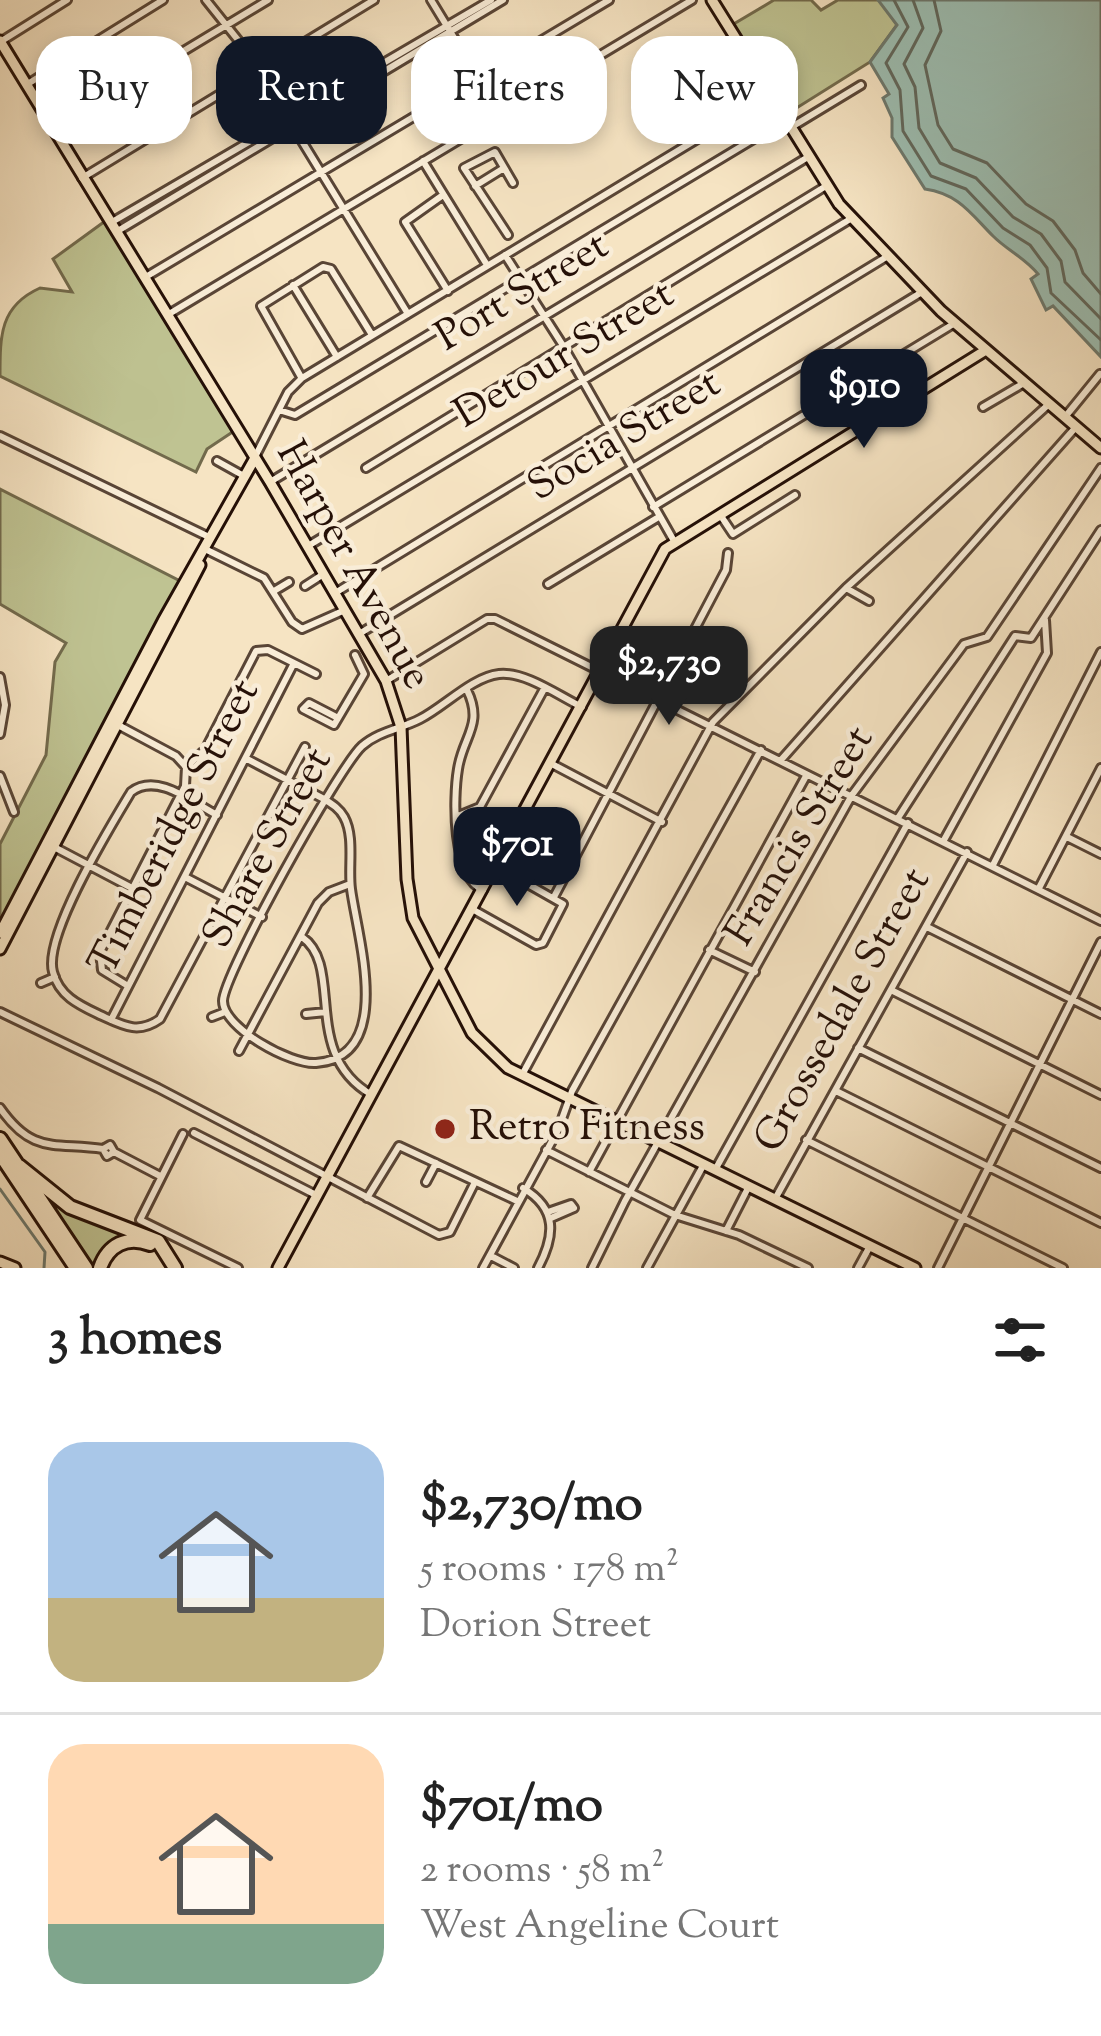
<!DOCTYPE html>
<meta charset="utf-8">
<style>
:root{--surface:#fff;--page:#f6f6f6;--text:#222;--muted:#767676;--line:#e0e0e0;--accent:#111827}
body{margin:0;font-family:"Sorts Mill Goudy",serif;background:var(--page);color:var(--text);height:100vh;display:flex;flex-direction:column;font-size:45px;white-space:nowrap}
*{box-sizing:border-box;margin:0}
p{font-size:39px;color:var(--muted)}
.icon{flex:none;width:66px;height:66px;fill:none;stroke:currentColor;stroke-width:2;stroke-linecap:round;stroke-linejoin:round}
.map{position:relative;height:1268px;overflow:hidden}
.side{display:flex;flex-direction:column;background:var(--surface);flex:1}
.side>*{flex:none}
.guide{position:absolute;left:36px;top:36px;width:1029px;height:108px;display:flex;gap:24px}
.price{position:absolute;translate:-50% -102px;padding:0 27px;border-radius:24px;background:var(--accent);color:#fff;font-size:39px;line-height:78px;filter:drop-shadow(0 3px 6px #0008)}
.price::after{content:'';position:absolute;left:50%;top:72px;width:36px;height:27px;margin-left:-18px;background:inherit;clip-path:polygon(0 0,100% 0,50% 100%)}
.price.on{background:#222;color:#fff}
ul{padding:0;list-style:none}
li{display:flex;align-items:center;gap:36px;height:300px;padding:0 48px}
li+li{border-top:3px solid var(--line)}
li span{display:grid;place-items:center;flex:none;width:336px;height:240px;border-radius:36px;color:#555}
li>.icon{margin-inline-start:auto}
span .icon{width:144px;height:144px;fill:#fffc;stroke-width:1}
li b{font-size:51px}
h2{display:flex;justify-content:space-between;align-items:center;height:144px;padding:0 48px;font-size:51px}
.chip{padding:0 42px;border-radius:36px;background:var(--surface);box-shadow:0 6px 18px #0003;font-size:42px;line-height:108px}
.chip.on{background:var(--accent);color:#fff}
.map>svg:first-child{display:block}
.green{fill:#bfc392;stroke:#726a4c;stroke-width:3}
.water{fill:#9dbfb3;stroke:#6d796e;stroke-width:3}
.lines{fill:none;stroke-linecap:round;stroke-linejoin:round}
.shore{stroke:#61685d;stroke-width:3}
.stream{stroke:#6d796e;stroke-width:3}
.minor-casing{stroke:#594536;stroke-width:12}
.major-casing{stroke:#251007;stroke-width:15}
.highway-casing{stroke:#251007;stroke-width:18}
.minor{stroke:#f9edd8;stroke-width:6}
.major{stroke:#f6e4c3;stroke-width:9}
.highway{stroke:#f6e4c3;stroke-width:12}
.poi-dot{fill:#8f2418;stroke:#f9edd8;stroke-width:4.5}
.labels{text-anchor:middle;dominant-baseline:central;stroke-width:9;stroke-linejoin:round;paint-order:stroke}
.street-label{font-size:42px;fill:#251007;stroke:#f9edd8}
.poi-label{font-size:42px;fill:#251007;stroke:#f9edd8;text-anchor:start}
</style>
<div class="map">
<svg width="1101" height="1268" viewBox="0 0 1101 1268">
<rect width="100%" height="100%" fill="#f6e4c3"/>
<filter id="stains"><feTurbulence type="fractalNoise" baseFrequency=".00167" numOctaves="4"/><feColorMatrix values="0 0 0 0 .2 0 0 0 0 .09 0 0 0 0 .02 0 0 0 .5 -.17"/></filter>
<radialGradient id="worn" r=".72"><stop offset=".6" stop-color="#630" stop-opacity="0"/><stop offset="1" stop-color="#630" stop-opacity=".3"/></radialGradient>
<path class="green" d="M774,0H811L821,10L838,0H880L897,25L870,62L787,114L732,25Z
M686,84L704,119L670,142C654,115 660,99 686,84Z
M108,219L237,429L207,449L196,472L0,376C0,335 0,306 40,288L72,292L53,259Z
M0,489L180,581L0,928V844L46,755L55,662L66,643L0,604Z
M42,1190L156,1245L122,1240L98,1268H91Z"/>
<path class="water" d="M878,0H1101V357L1053,306L1046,310L1031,279L1038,274C1024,257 1008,251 993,236C971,214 959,194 925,189L892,137V118L883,98L889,94L870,62L897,25Z"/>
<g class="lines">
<path class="shore" d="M894,0L908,27L886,63L900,90L903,131L931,176L966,189L1003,228L1030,245L1047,268L1051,293L1101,340
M913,0L923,28L904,64L915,87L919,128L940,163L976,178L1013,217L1041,234L1061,261L1065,282L1101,319
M934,0L941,31L925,65L938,125L953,149L987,163L1026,204L1053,221L1075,250L1083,273L1101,294"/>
<path class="stream" d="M0,1189L45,1252L44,1268"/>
<g class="minor-casing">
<path id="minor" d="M206,0L246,50L408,314
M431,0L501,115
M0,42L67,0
M26,85L163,0
M790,128L861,85
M53,130L268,0
M423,161L487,265
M82,178L374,0
M475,186L504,168
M443,195L405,222L448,291
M112,222L491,0
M116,232L503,0
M508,235L464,168L495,152L513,183
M505,255L562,344L674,541
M144,278L609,0
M293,285L337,357
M169,314L692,0
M301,377L261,306L323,267L331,269L372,335
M983,407L1024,383
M279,410L295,415L785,120
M1065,417L1100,374
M0,436L211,538
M256,455L288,392L302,378L770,95
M217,461L244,476
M366,468L826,186
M270,482L808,157
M653,507L955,323
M721,516L733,534L795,495
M308,546L852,218
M205,549L264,578L292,622L302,629L345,610
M548,584L657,518
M305,586L322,575
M846,588L869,601
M274,591L289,582
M335,593L888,256
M359,634L922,292
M0,677L5,705L0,734
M386,681L487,619H495L1101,921
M467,690C484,725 463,736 458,769C453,799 452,877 483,890
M338,718L309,703L303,709L334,725L364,674L355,655
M118,725L176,756L186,767
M247,759L324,799C332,804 339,808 344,817C355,837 348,867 351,889C357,936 396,1057 316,1063C291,1065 223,1028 223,1001C223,975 339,767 362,746C379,731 401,729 420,719C444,707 472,677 499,674C525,671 559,696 582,707
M781,760L1076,427
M552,764L662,822
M186,767L205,750L256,651L268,650L316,674
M0,776L14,812
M217,815C192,802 157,772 131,792C110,827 43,936 53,972C59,996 79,1005 100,1015C122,1025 138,1035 160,1019L305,747
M458,816L480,807L544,689
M898,818L1015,636L1031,638L1101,530
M1067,837L1101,854
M944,840L1047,653L1045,620
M54,847L130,887
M993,865L1101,652
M185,877L262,917
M1039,888L1101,768
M554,897L726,570L728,553
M472,909L536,945L543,943L563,904L496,866
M927,927L1101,1014
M302,937C345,967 300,1054 372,1095
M709,950L755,972
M41,983L55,977
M128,986L102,970L100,952L185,786L186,767
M891,990L1101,1095
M0,1012L158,1088L439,1235L450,1232L475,1182
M306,1014L326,1012
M212,1017L225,1012
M111,1020L294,663
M858,1048L1101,1168
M239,1051L318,903L329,892L350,884
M522,1075L713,722L846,588L1049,404
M836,1091L1101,1223
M0,1108C33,1155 54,1142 103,1149
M194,1133L318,1196
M183,1134L140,1220L238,1268
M806,1140L1063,1268
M110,1145L114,1152L107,1156L103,1149Z
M546,1150L675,1215L739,1235L808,1268
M114,1152L160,1176
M715,1170L908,823
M589,1172L806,776
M426,1182L436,1163
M523,1188C558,1209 555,1236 538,1268
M367,1198L399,1146L517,1201
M775,1199L967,852
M548,1212L571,1204L574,1208L551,1218
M726,1231L749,1186
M491,1256L514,1268
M483,1268L558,1130L572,1091L761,750
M592,1268L625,1201L852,795L964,644L987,637L1101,468
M647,1268L704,1164
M858,1268L870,1246
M938,1268L1101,942"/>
</g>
<g class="major-casing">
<path id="major" d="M712,0L839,204L941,311L1101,448
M0,41L270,482L386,681L401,727L407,879L413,918L472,1033L508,1068L915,1268
M0,933L163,621L255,458
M0,949L200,565
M0,1262L15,1268
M278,1268L665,549L986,350"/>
</g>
<g class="highway-casing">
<path id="highway" d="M0,1139L86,1268
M0,1154L76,1268
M19,1166L70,1207L158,1241L175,1268
M100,1268C108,1245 127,1235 150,1244"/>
</g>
<use href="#minor" class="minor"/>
<use href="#major" class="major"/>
<use href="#highway" class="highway"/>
</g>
<circle class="poi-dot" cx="445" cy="1129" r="12"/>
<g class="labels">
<g class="street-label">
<text transform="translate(523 293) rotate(-31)">Port Street</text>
<text transform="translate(565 356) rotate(-31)">Detour Street</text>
<text transform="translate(625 437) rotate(-31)">Socia Street</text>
<text transform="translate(352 566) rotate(61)">Harper Avenue</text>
<text transform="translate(176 828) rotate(-63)">Timberidge Street</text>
<text transform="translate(801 837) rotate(-59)">Francis Street</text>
<text transform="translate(269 849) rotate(-61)">Share Street</text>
<text transform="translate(844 1011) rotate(-61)">Grossedale Street</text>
</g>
<g class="poi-label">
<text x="469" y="1129">Retro Fitness</text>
</g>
</g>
<rect width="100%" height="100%" filter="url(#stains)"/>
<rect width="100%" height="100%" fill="url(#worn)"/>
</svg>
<b class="price" style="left:864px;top:451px">$910</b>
<b class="price on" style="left:669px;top:728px">$2,730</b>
<b class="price" style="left:517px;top:909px">$701</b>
<div class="guide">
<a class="chip">Buy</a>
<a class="chip on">Rent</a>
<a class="chip">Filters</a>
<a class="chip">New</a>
</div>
</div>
<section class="side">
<h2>3 homes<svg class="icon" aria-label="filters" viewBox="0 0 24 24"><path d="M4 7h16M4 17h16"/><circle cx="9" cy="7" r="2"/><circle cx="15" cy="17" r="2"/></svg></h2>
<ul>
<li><span style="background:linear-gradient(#a9c7e8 65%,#c2b280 0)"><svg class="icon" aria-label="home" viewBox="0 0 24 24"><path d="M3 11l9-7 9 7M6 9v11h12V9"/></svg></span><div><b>$2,730/mo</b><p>5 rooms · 178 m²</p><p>Dorion Street</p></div></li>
<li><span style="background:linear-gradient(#ffd9b3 75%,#7fa58c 0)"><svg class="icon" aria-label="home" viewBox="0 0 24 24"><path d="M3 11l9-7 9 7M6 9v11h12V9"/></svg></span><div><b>$701/mo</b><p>2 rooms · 58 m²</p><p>West Angeline Court</p></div></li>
</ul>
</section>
